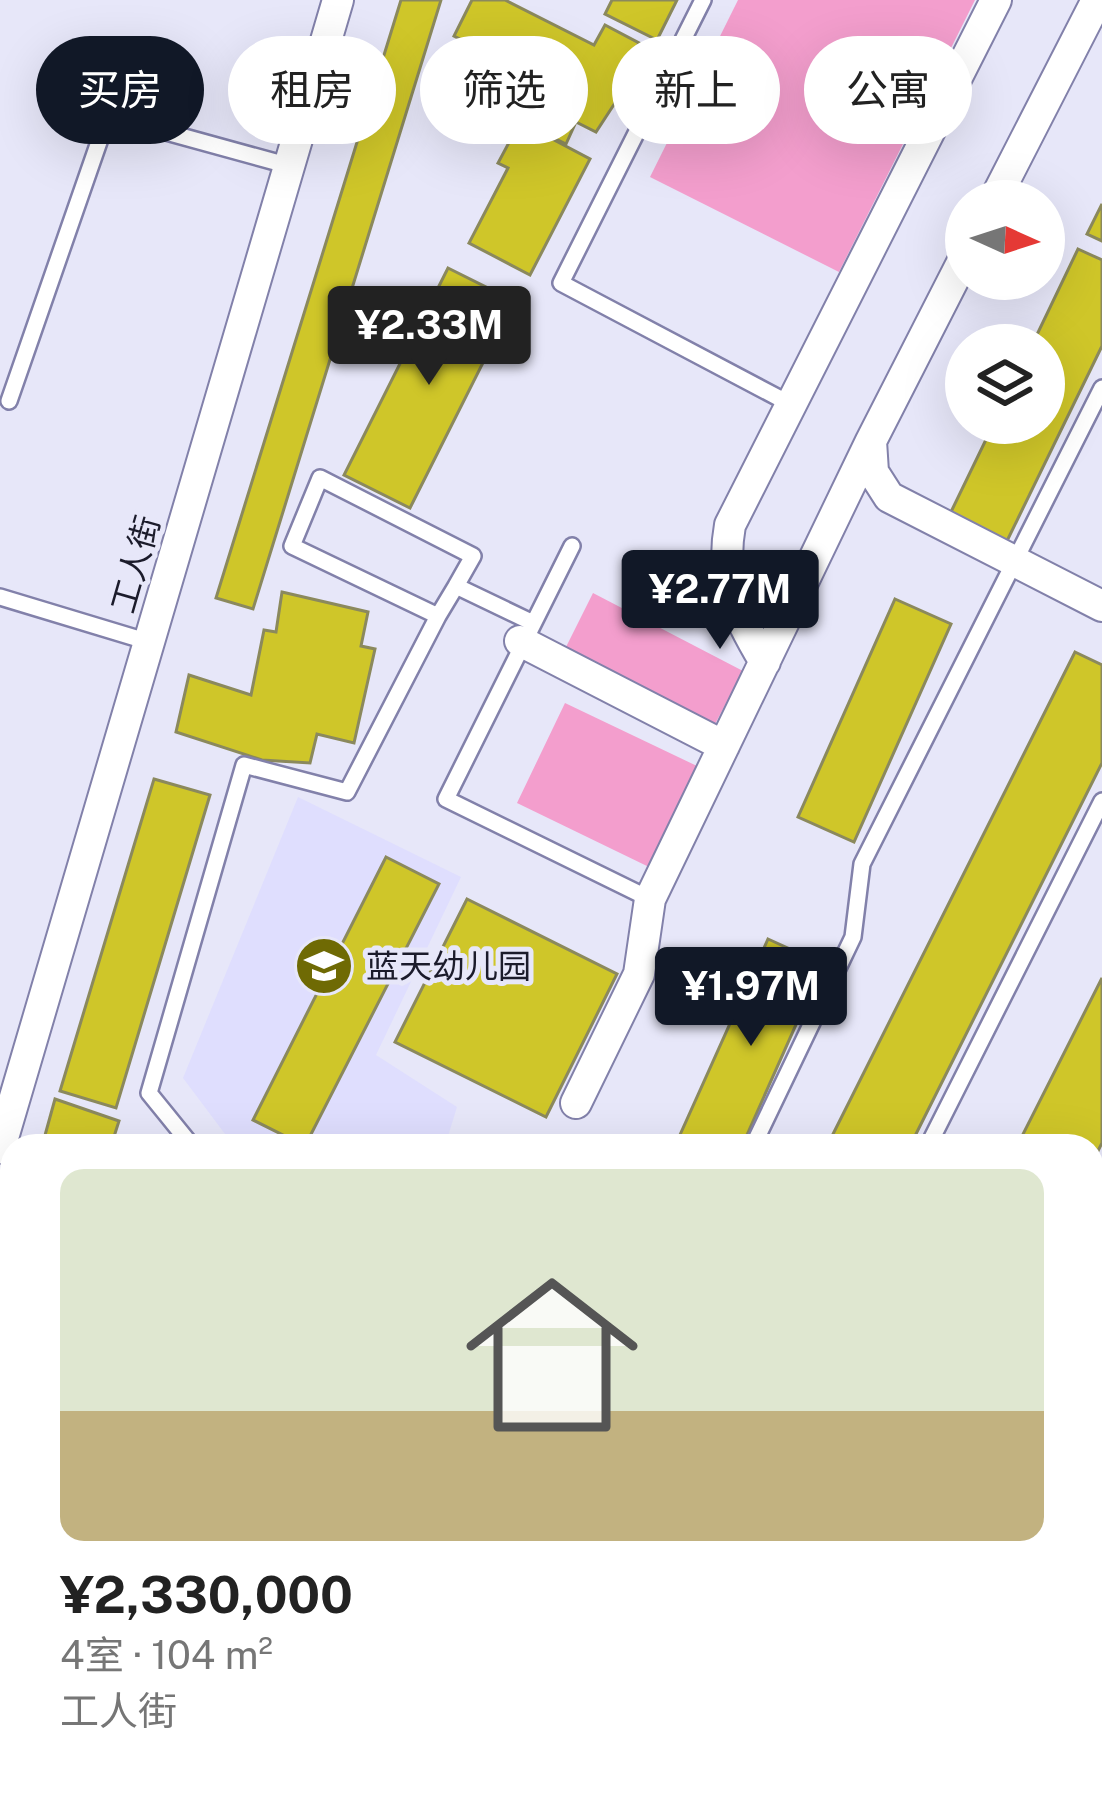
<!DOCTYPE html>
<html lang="zh">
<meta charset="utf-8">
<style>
:root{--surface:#fff;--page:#f2f2f2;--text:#222;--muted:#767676;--accent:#111827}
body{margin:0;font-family:"Public Sans","Noto Sans SC",sans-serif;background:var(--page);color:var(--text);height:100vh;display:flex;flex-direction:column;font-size:45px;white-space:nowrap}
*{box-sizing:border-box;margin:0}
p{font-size:39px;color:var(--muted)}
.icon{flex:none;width:66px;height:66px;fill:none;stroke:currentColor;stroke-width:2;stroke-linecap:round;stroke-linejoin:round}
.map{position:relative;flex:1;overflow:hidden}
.drawer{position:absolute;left:0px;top:1134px;width:1104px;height:663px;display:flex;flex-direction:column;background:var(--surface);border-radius:36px 36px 0 0;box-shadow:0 12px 48px #0002}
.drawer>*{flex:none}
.banner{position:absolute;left:36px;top:36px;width:1032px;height:108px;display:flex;gap:24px}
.needle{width:78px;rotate:93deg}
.buttons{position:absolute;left:945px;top:180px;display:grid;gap:24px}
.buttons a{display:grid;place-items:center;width:120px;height:120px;border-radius:50%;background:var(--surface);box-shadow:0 12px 48px #0002;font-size:60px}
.price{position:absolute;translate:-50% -102px;padding:0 27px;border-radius:12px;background:var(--accent);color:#fff;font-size:39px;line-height:78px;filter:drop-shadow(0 3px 6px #0008)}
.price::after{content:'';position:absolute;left:50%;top:72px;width:36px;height:27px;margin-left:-18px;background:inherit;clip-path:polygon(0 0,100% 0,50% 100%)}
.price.active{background:#222;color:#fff}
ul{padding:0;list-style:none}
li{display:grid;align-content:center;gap:24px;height:636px;padding:0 60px}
li span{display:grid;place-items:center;height:372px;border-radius:24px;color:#555}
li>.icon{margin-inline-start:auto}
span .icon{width:216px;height:216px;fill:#fffc;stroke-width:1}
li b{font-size:51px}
.chip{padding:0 42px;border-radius:54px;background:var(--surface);box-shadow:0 12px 48px #0002;font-size:42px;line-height:108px}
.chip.active{background:var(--accent);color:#fff}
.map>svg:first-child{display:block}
.built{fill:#dfdefe}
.green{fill:#f39ecd}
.building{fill:#cfc629;stroke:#8b895d;stroke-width:3}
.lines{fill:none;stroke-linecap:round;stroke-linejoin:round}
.service-casing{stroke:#8281aa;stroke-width:20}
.minor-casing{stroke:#8281aa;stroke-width:34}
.primary-casing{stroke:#8281aa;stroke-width:50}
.service{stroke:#fff;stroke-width:15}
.minor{stroke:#fff;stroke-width:30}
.primary{stroke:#fff;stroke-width:45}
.labels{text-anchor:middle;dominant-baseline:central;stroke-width:10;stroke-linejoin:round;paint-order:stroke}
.street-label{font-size:33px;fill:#1b1b2b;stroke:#e7e7f9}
.poi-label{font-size:33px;fill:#1b1b2b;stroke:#e7e7f9;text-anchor:start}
</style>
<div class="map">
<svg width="1102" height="1795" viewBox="0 0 1102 1795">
<rect width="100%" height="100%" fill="#e7e7f9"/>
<path class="built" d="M298,797L461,877L376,1055L457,1107L445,1146H234L183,1078Z"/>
<path class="green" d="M738,0H975L839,272L650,177Z
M593,593L743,671L715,724L566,647Z
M565,703L697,766L649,867L517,803Z"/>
<path class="building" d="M401,0H441L253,609L216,598Z
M472,0H505L594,45L605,25L639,43L626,69L628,83L596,132L576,122L566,144L546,134L567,93L454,36Z
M612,0H677L657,40L605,14Z
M520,122L590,159L530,275L469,243L508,168L498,163Z
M1102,204V241L1087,234Z
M1078,249L1102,260V346L1006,543L949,516L994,423H1044V345H1032Z
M448,268L514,301L410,508L344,475Z
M282,592L368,612L361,646L375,649L354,743L317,734L310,763L262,760L176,732L189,675L251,695L264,630L276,632Z
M895,599L951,624L854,842L798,817Z
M1075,652L1102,665V763L910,1146H827Z
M154,779L210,795L116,1108L60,1091Z
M386,857L439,884L305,1146L253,1120Z
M467,899L617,974L546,1117L395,1042Z
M768,939L823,964L742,1146H675Z
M1102,978V1143L1092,1163V1146H1017Z
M55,1099L119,1121L111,1146H42Z
M1092,1555L1102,1559V1703L1092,1698Z"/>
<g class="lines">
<g class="service-casing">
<path id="service" d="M703,0L561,283L794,406
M9,401L108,116L290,166
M572,546L446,799L650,899
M456,586L438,616L292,546L320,478L473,556L456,586L531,622
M0,597L149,642
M192,1146L149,1093L244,765L347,792L438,616
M753,1146L853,937L862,864L1102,388
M928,1146L1102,801
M1092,1202L1102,1183
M0,1664L12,1641"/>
</g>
<g class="minor-casing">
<path id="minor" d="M994,201L1097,0
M966,255L871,441L873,472L889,497L1102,606
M520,641L724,746
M765,662C736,614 720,581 730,525L996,0
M576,1103L639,974L650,899L871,441
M0,1148L338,0
M1092,1426L1102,1431
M0,1713L12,1719
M139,1785L158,1795
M610,1795L615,1785"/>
</g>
<g class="primary-casing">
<path id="primary" d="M0,1295L12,1301
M0,1408L12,1414
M723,1785L743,1795
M967,1785L987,1795"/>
</g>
<use href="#service" class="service"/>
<use href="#minor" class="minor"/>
<use href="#primary" class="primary"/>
</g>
<defs>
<g id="school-disc" transform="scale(3)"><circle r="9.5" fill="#6f6a04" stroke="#e7e7f9"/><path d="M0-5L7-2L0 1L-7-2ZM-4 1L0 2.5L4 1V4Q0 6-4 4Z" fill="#fff"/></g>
</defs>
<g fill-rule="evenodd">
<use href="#school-disc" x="324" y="966"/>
</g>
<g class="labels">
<g class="street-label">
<text transform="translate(135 564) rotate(-74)">工人街</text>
</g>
<g class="poi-label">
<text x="366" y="966">蓝天幼儿园</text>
</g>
</g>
</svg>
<div class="buttons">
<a><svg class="needle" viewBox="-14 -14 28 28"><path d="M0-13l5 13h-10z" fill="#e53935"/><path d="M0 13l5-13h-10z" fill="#767676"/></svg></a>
<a><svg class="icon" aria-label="layers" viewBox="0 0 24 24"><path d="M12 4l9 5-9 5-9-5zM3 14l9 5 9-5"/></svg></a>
</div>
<b class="price active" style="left:429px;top:388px">¥2.33M</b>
<b class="price" style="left:720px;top:652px">¥2.77M</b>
<b class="price" style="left:751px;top:1049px">¥1.97M</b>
<div class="banner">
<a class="chip active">买房</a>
<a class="chip">租房</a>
<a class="chip">筛选</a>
<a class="chip">新上</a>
<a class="chip">公寓</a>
</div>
<section class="drawer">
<ul>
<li><span style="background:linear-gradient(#dfe7d0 65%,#c2b280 0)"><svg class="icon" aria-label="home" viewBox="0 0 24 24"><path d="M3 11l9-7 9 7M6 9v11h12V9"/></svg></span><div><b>¥2,330,000</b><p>4室 · 104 m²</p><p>工人街</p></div></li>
</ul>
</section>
</div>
